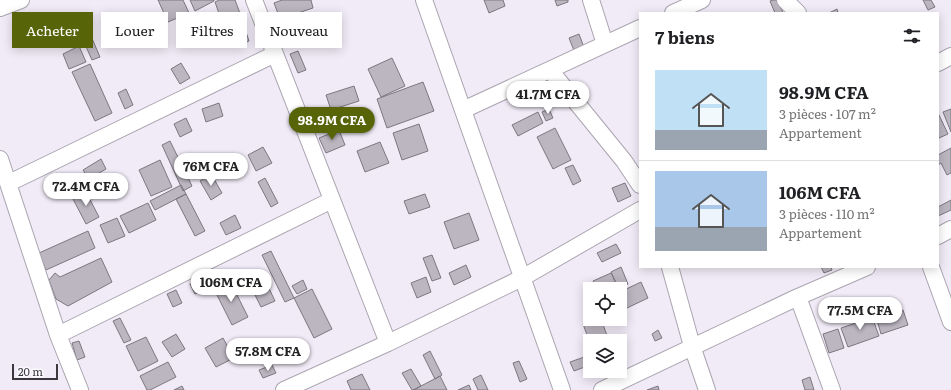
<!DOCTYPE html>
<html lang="fr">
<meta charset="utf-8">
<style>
:root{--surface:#fff;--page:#f2f2f2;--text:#202124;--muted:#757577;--line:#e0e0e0;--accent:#576408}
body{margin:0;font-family:Literata,serif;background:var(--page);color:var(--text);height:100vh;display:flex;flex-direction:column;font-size:15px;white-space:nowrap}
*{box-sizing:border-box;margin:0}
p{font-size:13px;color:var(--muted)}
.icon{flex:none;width:22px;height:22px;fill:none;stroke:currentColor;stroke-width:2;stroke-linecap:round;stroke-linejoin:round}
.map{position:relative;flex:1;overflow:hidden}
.panel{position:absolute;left:639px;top:12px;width:300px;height:256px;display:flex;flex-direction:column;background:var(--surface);border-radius:0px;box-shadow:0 2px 10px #0003}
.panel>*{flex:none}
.banner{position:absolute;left:12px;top:12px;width:380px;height:36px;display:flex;gap:8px}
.fabs{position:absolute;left:583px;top:282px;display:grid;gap:8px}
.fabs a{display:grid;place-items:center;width:44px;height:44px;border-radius:0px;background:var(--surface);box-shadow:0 2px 10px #0003;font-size:20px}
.scale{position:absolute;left:12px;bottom:10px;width:46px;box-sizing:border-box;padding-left:4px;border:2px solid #3a383c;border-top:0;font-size:11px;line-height:14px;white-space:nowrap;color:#3a383c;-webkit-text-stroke:3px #fcfaff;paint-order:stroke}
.price{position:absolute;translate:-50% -34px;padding:0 9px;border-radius:14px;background:#fff;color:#222;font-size:13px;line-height:26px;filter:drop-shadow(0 1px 2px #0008)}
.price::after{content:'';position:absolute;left:50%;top:24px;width:12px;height:9px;margin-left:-6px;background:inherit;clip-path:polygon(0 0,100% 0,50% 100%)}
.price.active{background:var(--accent);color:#fff}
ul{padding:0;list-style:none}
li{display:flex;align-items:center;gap:12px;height:100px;padding:0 16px}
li+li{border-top:1px solid var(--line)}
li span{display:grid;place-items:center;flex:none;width:112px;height:80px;border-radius:0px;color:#555}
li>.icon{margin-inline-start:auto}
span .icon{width:48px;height:48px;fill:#fffc;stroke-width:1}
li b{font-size:17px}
h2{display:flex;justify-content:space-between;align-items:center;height:48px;padding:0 16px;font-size:17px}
.tag{padding:0 14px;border-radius:0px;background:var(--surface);box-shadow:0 2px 10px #0003;font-size:14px;line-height:36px}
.tag.active{background:var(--accent);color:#fff}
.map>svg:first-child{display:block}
.building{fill:#bcb6c1;stroke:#7c7781}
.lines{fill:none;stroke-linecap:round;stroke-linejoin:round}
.minor-casing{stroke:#aaa5b0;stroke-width:18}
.minor{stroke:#fff;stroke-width:16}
</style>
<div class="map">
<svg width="951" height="390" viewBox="0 0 951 390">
<rect width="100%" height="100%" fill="#f1ebf7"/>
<path class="building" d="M158,0H183L189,13L168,22Z
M190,0H214V1L195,11Z
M219,0H235L241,16L222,22L215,2Z
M282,0H311L313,8L280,19L274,3Z
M484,0H503L505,6L489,13Z
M555,0H568V2L557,6Z
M773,0H778L783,13H775L770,1Z
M923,0H931L935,7L928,10Z
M837,9L838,13H829Z
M63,13L76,37L59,46L46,22Z
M195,13L200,25L191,30L185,17Z
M244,26L249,41L242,44L237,28Z
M579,34L585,50L575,53L569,38Z
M91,36L100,57L92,60L83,40Z
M79,46L86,62L69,69L63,54Z
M298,51L306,70L298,73L290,54Z
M392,58L405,86L381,97L368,69Z
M181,63L190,78L180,84L171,69Z
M90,64L112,113L95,121L72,72Z
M423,82L434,111L387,128L377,99Z
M354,86L359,101L331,110L326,95Z
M126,89L133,105L125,109L118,93Z
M219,103L223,116L206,122L202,109Z
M549,109L553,118L546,121L542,112Z
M951,109V132L943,112Z
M343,111L345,118L332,122L330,114Z
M538,112L543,123L518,136L512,125Z
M938,113L948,134L939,138L938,135Z
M186,118L192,131L180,137L174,124Z
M419,124L428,151L402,160L393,133Z
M555,128L571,160L553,169L537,137Z
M339,130L345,145L326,153L319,138Z
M170,141L192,186L183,191L162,145Z
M380,142L389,163L365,172L357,151Z
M263,147L272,163L256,171L248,155Z
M951,148V173L947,175L941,163L938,165V155Z
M101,159L106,169L89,179L83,170Z
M160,160L172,187L151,196L139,170Z
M573,165L581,181L573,185L565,168Z
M211,174L222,193L211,200L200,181Z
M70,175L77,190L69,194L62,179Z
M265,178L278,203L271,207L258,182Z
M625,183L631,196L618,202L612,188Z
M181,185L186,194L155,210L150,201Z
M85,190L99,217L86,224L72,197Z
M186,194L205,231L195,236L176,199Z
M425,194L430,207L409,214L404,201Z
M951,200V210L938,216V207Z
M148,203L156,220L129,233L120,216Z
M469,213L479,240L454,249L444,222Z
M235,215L241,228L226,235L220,223Z
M117,218L125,236L108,243L100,225Z
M88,231L95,248L46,270L39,253Z
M616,244L621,253L602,262L597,253Z
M271,251L294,298L285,302L262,255Z
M432,255L441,278L432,281L423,258Z
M101,258L112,282L68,306L56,299L49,280L55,273L60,277Z
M466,265L471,277L454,285L449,273Z
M621,267L628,284L618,288L611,272Z
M821,267H831L832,270L824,273Z
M611,273L619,289H597L593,281Z
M205,277L210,287L195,294L190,284Z
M426,277L431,292L417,298L411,283Z
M265,280L275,301L261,307L251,287Z
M303,280L307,289L297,294L292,286Z
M230,281L248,317L232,325L214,289Z
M641,282L648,298L627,308L625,304L620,306V292Z
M312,289L332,329L314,338L294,298Z
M176,290L182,303L173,307L167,294Z
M896,306L898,312L903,310L908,325L881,334L875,313Z
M862,313L865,320L872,317L879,336L848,347L841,328L856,323L854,316Z
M120,318L131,340L124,343L113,321Z
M596,319H601L609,341H590V343L583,324Z
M838,329L844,348L829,353L823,334Z
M658,330L662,338L655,341L652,334Z
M176,334L185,349L172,357L162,342Z
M146,337L158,361L138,371L126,346Z
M223,338L234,358L216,367L205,348Z
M79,341L85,357L77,360L72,343Z
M430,351L442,375L435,379L423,355Z
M590,355V365L574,371L570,362Z
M519,361L527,379L520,382L513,363Z
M168,362L176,377L150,390H147L140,376Z
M272,365L276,373L263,378L259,370Z
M411,369L421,386L414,390H412L402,373Z
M362,374L370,390H351L347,381Z
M481,375L488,390H478L473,379Z
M440,376L447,390H413L421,386Z
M810,377L814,390H805L802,380Z
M469,385L471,390H458Z
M182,386L184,390H174Z
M658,386L659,390H647Z"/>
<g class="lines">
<g class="minor-casing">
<path id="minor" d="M254,0L388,343
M424,0L562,390
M591,0L605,44
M785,0L798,13
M0,8L21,0
M673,13L702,0
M938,63L951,56
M550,70L624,161L640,185
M463,110L640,28
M0,159L58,335L80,390
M9,183L275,54
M938,236L951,229
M670,267L692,346L707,390
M931,267L951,322
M798,297L832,390
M58,335L332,200
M284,390L388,343L522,278L640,210
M602,390L798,297L867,267"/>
</g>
<use href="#minor" class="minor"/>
</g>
</svg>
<div class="fabs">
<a><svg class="icon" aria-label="locate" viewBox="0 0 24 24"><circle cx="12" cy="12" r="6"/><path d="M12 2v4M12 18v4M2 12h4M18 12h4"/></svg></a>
<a><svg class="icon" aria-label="layers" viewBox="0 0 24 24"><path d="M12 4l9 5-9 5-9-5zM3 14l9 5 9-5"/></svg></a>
</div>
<div class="scale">20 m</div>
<b class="price" style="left:548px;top:115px">41.7M CFA</b>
<b class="price active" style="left:332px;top:141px">98.9M CFA</b>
<b class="price" style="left:211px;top:187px">76M CFA</b>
<b class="price" style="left:86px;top:207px">72.4M CFA</b>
<b class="price" style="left:231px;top:303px">106M CFA</b>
<b class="price" style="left:860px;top:331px">77.5M CFA</b>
<b class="price" style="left:268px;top:372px">57.8M CFA</b>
<div class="banner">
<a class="tag active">Acheter</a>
<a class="tag">Louer</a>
<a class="tag">Filtres</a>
<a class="tag">Nouveau</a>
</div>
<section class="panel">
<h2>7 biens<svg class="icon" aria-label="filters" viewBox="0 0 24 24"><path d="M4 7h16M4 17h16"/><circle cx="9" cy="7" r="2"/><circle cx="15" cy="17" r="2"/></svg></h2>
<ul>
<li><span style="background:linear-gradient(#bfe0f5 75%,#9aa5b1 0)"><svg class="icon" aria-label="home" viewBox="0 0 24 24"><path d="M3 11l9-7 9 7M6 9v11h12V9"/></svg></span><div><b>98.9M CFA</b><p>3 pièces · 107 m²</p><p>Appartement</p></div></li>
<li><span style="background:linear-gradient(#a9c7e8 70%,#9aa5b1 0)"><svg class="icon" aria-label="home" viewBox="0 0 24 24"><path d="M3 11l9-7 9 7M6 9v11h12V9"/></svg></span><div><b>106M CFA</b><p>3 pièces · 110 m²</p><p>Appartement</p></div></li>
</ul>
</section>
</div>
